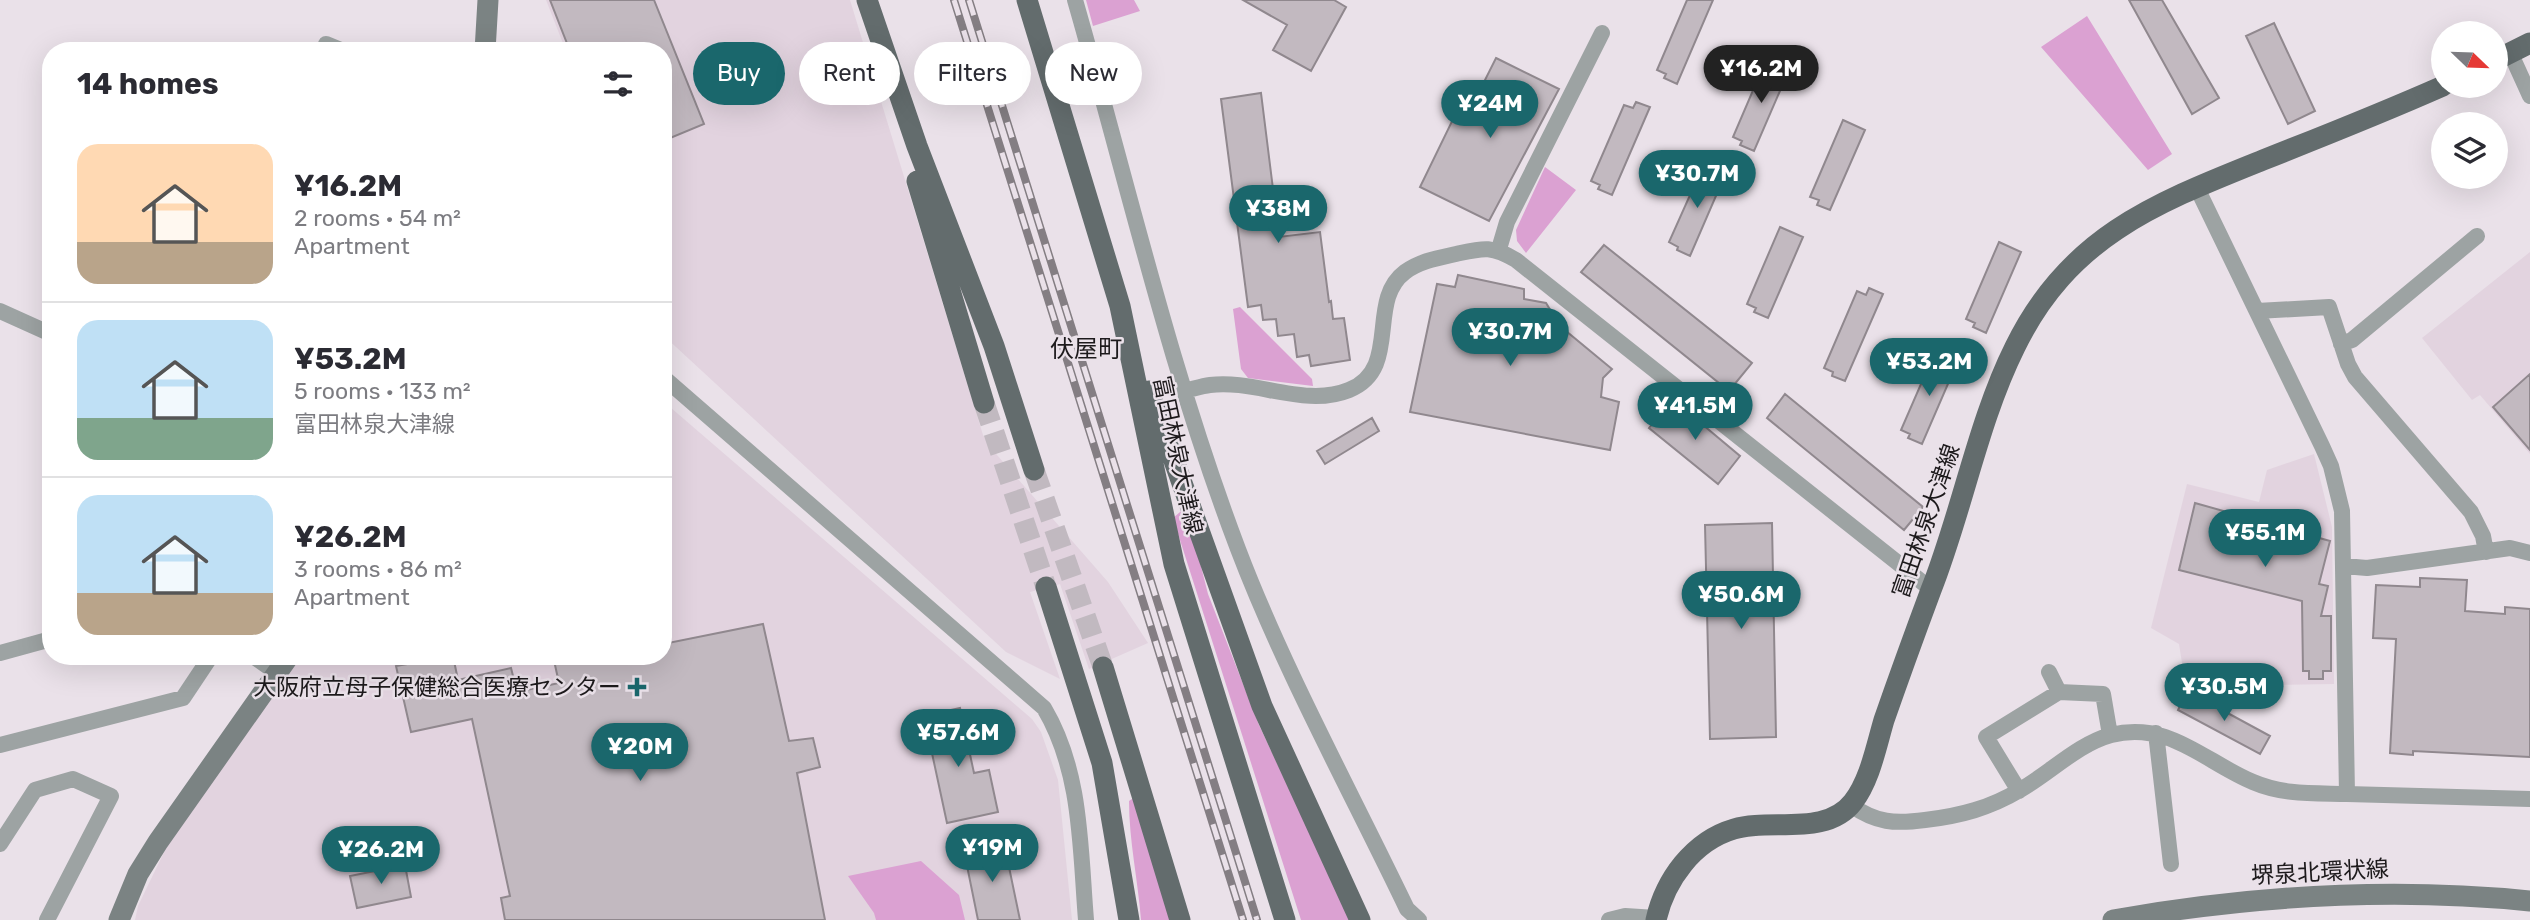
<!DOCTYPE html>
<meta charset="utf-8">
<style>
:root{--surface:#fff;--page:#f2f2f3;--text:#2b2b33;--muted:#7c7c81;--line:#e1e1e2;--accent:#1a676c}
body{margin:0;font-family:Rubik,"Noto Sans JP",sans-serif;background:var(--page);color:var(--text);height:100vh;display:flex;flex-direction:column;font-size:26px;white-space:nowrap}
*{box-sizing:border-box;margin:0}
p{font-size:23px;color:var(--muted)}
.icon{flex:none;width:38px;height:38px;fill:none;stroke:currentColor;stroke-width:2;stroke-linecap:round;stroke-linejoin:round}
.map{position:relative;flex:1;overflow:hidden}
.details{position:absolute;left:42px;top:42px;width:630px;height:623px;display:flex;flex-direction:column;background:var(--surface);border-radius:28px;box-shadow:0 7px 28px #0002}
.details>*{flex:none}
.hud{position:absolute;left:693px;top:42px;width:665px;height:63px;display:flex;gap:14px}
.needle{width:46px;rotate:113deg}
.buttons{position:absolute;left:2431px;top:21px;display:grid;gap:14px}
.buttons a{display:grid;place-items:center;width:77px;height:77px;border-radius:50%;background:var(--surface);box-shadow:0 7px 28px #0002;font-size:35px}
.price{position:absolute;translate:-50% -60px;padding:0 16px;border-radius:24px;background:var(--accent);color:#fff;font-size:23px;line-height:46px;filter:drop-shadow(0 2px 4px #0008)}
.price::after{content:'';position:absolute;left:50%;top:42px;width:21px;height:16px;margin-left:-10px;background:inherit;clip-path:polygon(0 0,100% 0,50% 100%)}
.price.selected{background:#222;color:#fff}
ul{padding:0;list-style:none}
li{display:flex;align-items:center;gap:21px;height:175px;padding:0 35px}
li+li{border-top:2px solid var(--line)}
li span{display:grid;place-items:center;flex:none;width:196px;height:140px;border-radius:21px;color:#555}
li>.icon{margin-inline-start:auto}
span .icon{width:84px;height:84px;fill:#fffc;stroke-width:1}
li b{font-size:30px}
h2{display:flex;justify-content:space-between;align-items:center;height:84px;padding:0 35px;font-size:30px}
.chip{padding:0 24px;border-radius:32px;background:var(--surface);box-shadow:0 7px 28px #0002;font-size:24px;line-height:63px}
.chip.selected{background:var(--accent);color:#fff}
.map>svg:first-child{display:block}
.built{fill:#e2d3df}
.green{fill:#dba1d2}
.building{fill:#c2b9c0;stroke:#90888e;stroke-width:2}
.lines{fill:none;stroke-linecap:round;stroke-linejoin:round}
.primary-tunnel{stroke:#c1b9c0;stroke-width:21;stroke-dasharray:21 10;stroke-linecap:butt}
.street{stroke:#9da3a3;stroke-width:16}
.secondary{stroke:#7b8383;stroke-width:21}
.primary{stroke:#636c6d;stroke-width:21}
.rail-casing{stroke:#847e83;stroke-width:8}
.rail{stroke:#eae1e9;stroke-width:5;stroke-dasharray:16;stroke-linecap:butt}
.poi-dot{fill:#1a676c;stroke:#eae1e9;stroke-width:2.5}
.labels{text-anchor:middle;dominant-baseline:central;stroke-width:5;stroke-linejoin:round;paint-order:stroke}
.street-label{font-size:23px;fill:#1d1a1c;stroke:#eae1e9}
.poi-label{font-size:23px;fill:#1d1a1c;stroke:#eae1e9;text-anchor:end}
.neighbourhood-label{font-size:24px;fill:#1d1a1c;stroke:#eae1e9}
</style>
<div class="map">
<svg width="2530" height="920" viewBox="0 0 2530 920">
<rect width="100%" height="100%" fill="#eae1e9"/>
<path class="built" d="M546,0H850L983,435L997,455L1108,582L1148,643L1089,669L1060,584L1030,592L1060,679L1006,652L663,335V51H566Z
M2530,252V454L2480,395L2472,400L2422,338Z
M663,401L1032,719L1041,732L1058,780L1072,920H135L138,906L167,846L301,656H663Z
M2314,454L2332,527L2334,684L2269,685L2266,693L2193,676L2183,669L2179,644L2151,628L2187,484L2259,502L2267,470Z"/>
<path class="green" d="M1086,0H1134L1140,11L1093,26Z
M2087,16L2172,154L2148,170L2041,47Z
M1545,167L1576,190L1526,253L1517,241L1516,230Z
M1240,307L1312,379L1313,386L1248,378L1241,369L1233,309Z
M1186,507L1208,594L1259,725L1351,920H1301L1173,518Z
M1135,797L1171,920H1141C1138,880 1129,841 1129,801Z
M921,861L959,895L965,920H876L874,913L848,876Z"/>
<path class="building" d="M550,0H654L704,124L663,141V51H570Z
M1243,0H1334L1346,7L1311,71L1273,50L1287,25Z
M1687,0H1713L1677,84L1664,78L1666,74L1657,70Z
M2129,0H2162L2219,98L2192,114Z
M2274,23L2315,111L2288,124L2246,36Z
M1496,58L1559,89L1489,221L1420,187L1457,111L1467,116Z
M1766,60L1789,70L1754,151L1740,145L1742,141L1733,137Z
M1261,93L1279,237L1320,232L1329,302L1331,301L1333,319L1344,318L1350,360L1311,366L1309,355L1297,357L1294,334L1278,336L1276,319L1263,320L1261,305L1248,307L1221,99Z
M1636,102L1650,107L1612,195L1598,189L1600,185L1591,181L1624,105L1633,108Z
M1843,120L1865,130L1830,210L1817,205L1819,200L1810,197Z
M1703,166L1725,175L1690,256L1677,250L1678,247L1669,242Z
M1780,227L1803,237L1768,318L1754,312L1756,308L1747,304Z
M1999,242L2021,252L1986,333L1973,327L1975,323L1966,319Z
M1604,245L1752,363L1729,391L1581,272Z
M1458,275L1524,289V299L1546,303L1560,326L1612,369L1603,378L1601,397L1619,402L1610,450L1410,412L1437,284L1455,287Z
M1869,288L1883,294L1845,381L1832,376L1833,372L1824,368L1857,291L1866,295Z
M1934,354L1957,363L1922,444L1908,438L1910,434L1901,430Z
M2530,374V450L2493,407Z
M1785,394L1923,507L1904,530L1767,418Z
M1672,399L1740,456L1718,484L1649,428Z
M1372,418L1379,431L1325,464L1317,451Z
M2195,503L2330,541L2319,584L2328,586L2321,616H2331V671H2323V679H2309V671H2303L2302,601L2179,570Z
M1772,523L1776,737L1710,739L1705,525Z
M2420,578L2467,580L2465,611L2505,614V607L2530,609V757L2413,751V755L2390,753L2396,639L2373,638L2376,585L2420,587Z
M763,624L789,741L813,738L820,767L797,773L825,920H505L501,898L510,896L472,719L411,732L396,666L453,656L458,680L511,668L517,692L559,683L553,656H663V644Z
M2187,691L2270,736L2260,754L2178,710Z
M960,708L974,773L989,770L998,812L947,823L924,716Z
M1004,843L1020,920H978L964,851Z
M405,865L411,897L357,908L350,876Z"/>
<g class="lines">
<path class="primary-tunnel" d="M984,403L1046,587
M1034,470L1103,667"/>
<path class="street" d="M1075,0C1128,184 1170,370 1238,549C1284,670 1351,792 1407,909L1419,920
M326,44L343,51
M2510,52L2530,96
M2196,186L2322,446L2331,466L2342,511L2347,794L2530,799
M1499,249L1507,222L1602,33
M0,311L51,334
M2257,311L2329,307L2348,364L2355,377L2471,512L2483,536L2486,552
M2341,344L2352,340L2477,236
M663,377L1044,708C1082,772 1080,848 1086,920
M1184,391C1193,389 1202,386 1210,385C1255,379 1305,408 1349,390C1402,369 1366,301 1405,272C1420,261 1438,258 1456,254C1483,248 1491,245 1516,260L1932,590
M2344,566L2367,568L2510,548L2530,553
M0,653L51,639
M253,656L277,673
M2049,672L2059,692
M2156,733L2171,864
M0,745L183,698L211,656
M2019,791L1986,737L2059,692L2103,694L2110,735
M1851,805C1876,823 1895,824 1925,820C1960,816 1990,808 2020,790C2050,773 2078,744 2111,735C2168,720 2205,762 2253,782C2283,795 2314,793 2347,794
M0,844L35,790L73,779L111,796L47,920
M1609,920L1625,916L1656,918"/>
<path class="secondary" d="M485,51L488,0
M119,920L138,874L158,842L289,656
M2113,920C2249,896 2392,887 2530,901"/>
<path class="primary" d="M867,0L917,146L994,346L1034,470
M1027,0L1120,306L1174,564L1285,920
M2496,60L2530,43
M917,181L984,403
M1149,391L1262,706L1360,920
M1046,587L1102,763L1129,920
M1103,667L1180,920
M1656,920C1665,880 1693,841 1734,829C1771,818 1826,837 1853,802C1870,780 1876,747 1884,720C1899,677 1915,633 1931,590C1962,512 1978,421 2015,347C2069,236 2156,203 2263,160C2324,136 2384,112 2443,86"/>
<g class="rail-casing">
<path id="rail" d="M954,0L1243,920
M969,0L1257,920"/>
</g>
<use href="#rail" class="rail"/>
</g>
<path class="poi-dot" d="M633.5 676.5h7v7h7v7h-7v7h-7v-7h-7v-7h7z"/>
<g class="labels">
<g class="street-label">
<text transform="translate(1178 455) rotate(78)">富田林泉大津線</text>
<text transform="translate(1926 521) rotate(-71)">富田林泉大津線</text>
<text transform="translate(2320 872) rotate(-3)">堺泉北環状線</text>
</g>
<g class="poi-label">
<text x="621" y="687">大阪府立母子保健総合医療センター</text>
</g>
<g class="neighbourhood-label">
<text x="1086" y="349">伏屋町</text>
</g>
</g>
</svg>
<div class="buttons">
<a><svg class="needle" viewBox="-14 -14 28 28"><path d="M0-13l5 13h-10z" fill="#e53935"/><path d="M0 13l5-13h-10z" fill="#7c7c81"/></svg></a>
<a><svg class="icon" aria-label="layers" viewBox="0 0 24 24"><path d="M12 4l9 5-9 5-9-5zM3 14l9 5 9-5"/></svg></a>
</div>
<b class="price selected" style="left:1761px;top:105px">¥16.2M</b>
<b class="price" style="left:1490px;top:140px">¥24M</b>
<b class="price" style="left:1697px;top:210px">¥30.7M</b>
<b class="price" style="left:1278px;top:245px">¥38M</b>
<b class="price" style="left:1510px;top:368px">¥30.7M</b>
<b class="price" style="left:1929px;top:398px">¥53.2M</b>
<b class="price" style="left:1695px;top:442px">¥41.5M</b>
<b class="price" style="left:2265px;top:569px">¥55.1M</b>
<b class="price" style="left:1741px;top:631px">¥50.6M</b>
<b class="price" style="left:2224px;top:723px">¥30.5M</b>
<b class="price" style="left:958px;top:769px">¥57.6M</b>
<b class="price" style="left:640px;top:783px">¥20M</b>
<b class="price" style="left:992px;top:884px">¥19M</b>
<b class="price" style="left:381px;top:886px">¥26.2M</b>
<div class="hud">
<a class="chip selected">Buy</a>
<a class="chip">Rent</a>
<a class="chip">Filters</a>
<a class="chip">New</a>
</div>
<section class="details">
<h2>14 homes<svg class="icon" aria-label="filters" viewBox="0 0 24 24"><path d="M4 7h16M4 17h16"/><circle cx="9" cy="7" r="2"/><circle cx="15" cy="17" r="2"/></svg></h2>
<ul>
<li><span style="background:linear-gradient(#ffd9b3 70%,#b9a48a 0)"><svg class="icon" aria-label="home" viewBox="0 0 24 24"><path d="M3 11l9-7 9 7M6 9v11h12V9"/></svg></span><div><b>¥16.2M</b><p>2 rooms · 54 m²</p><p>Apartment</p></div></li>
<li><span style="background:linear-gradient(#bfe0f5 70%,#7fa58c 0)"><svg class="icon" aria-label="home" viewBox="0 0 24 24"><path d="M3 11l9-7 9 7M6 9v11h12V9"/></svg></span><div><b>¥53.2M</b><p>5 rooms · 133 m²</p><p>富田林泉大津線</p></div></li>
<li><span style="background:linear-gradient(#bfe0f5 70%,#b9a48a 0)"><svg class="icon" aria-label="home" viewBox="0 0 24 24"><path d="M3 11l9-7 9 7M6 9v11h12V9"/></svg></span><div><b>¥26.2M</b><p>3 rooms · 86 m²</p><p>Apartment</p></div></li>
</ul>
</section>
</div>
